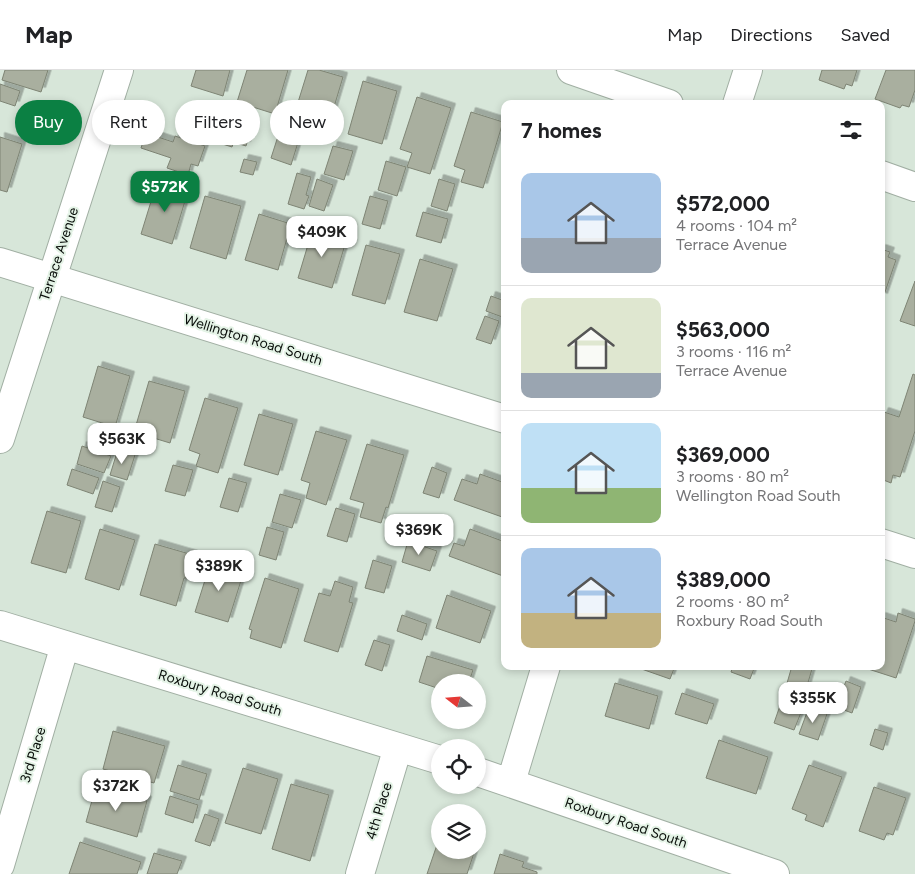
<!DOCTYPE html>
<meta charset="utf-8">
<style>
:root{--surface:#fff;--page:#f6f6f6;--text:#202124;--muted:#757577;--line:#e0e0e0;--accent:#0b8043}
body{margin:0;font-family:Figtree,sans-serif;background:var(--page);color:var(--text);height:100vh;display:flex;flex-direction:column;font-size:19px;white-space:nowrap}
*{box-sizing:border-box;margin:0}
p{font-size:16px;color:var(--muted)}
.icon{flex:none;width:28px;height:28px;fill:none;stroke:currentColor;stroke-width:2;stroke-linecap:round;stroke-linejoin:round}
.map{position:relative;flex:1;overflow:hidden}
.sheet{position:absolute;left:501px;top:30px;width:384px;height:570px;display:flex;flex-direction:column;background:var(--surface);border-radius:10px;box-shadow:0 2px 8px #0003}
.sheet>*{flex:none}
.guide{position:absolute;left:15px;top:30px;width:411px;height:45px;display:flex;gap:10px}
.needle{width:32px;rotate:287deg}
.controls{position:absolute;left:431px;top:604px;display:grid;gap:10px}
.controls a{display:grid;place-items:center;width:55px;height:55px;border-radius:50%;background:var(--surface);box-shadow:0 2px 8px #0003;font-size:25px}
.price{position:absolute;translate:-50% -42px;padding:0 11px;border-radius:10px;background:#fff;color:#222;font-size:16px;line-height:32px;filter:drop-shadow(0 1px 2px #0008)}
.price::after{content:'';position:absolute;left:50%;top:30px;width:15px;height:11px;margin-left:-8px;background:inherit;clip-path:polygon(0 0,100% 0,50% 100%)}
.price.active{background:var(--accent);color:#fff}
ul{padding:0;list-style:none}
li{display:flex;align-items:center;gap:15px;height:125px;padding:0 20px}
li+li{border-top:1px solid var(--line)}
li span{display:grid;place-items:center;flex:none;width:140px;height:100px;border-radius:10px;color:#555}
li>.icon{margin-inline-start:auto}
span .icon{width:60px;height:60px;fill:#fffc;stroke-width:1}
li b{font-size:21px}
h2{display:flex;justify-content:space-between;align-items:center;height:60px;padding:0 20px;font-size:21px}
.chip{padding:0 18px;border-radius:22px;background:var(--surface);box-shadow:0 2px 8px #0003;font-size:18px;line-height:45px}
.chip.active{background:var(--accent);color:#fff}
header{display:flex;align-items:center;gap:30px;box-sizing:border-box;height:70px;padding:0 25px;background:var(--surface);border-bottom:1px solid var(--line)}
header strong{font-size:24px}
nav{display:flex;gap:28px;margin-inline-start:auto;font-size:18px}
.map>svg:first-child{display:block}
.building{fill:#a9af9f;stroke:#7e8474;filter:url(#shadow)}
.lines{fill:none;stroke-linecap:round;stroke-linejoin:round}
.minor-casing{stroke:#a1afa3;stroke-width:30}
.minor{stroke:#fff;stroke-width:28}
.labels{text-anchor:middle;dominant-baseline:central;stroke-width:4;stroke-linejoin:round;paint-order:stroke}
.street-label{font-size:14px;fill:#080d09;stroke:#e4f3e6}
</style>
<header>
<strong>Map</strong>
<nav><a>Map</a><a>Directions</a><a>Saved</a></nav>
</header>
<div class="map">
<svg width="915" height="804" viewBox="0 0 915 804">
<defs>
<filter id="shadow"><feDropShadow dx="4.5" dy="-4.5" stdDeviation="0" flood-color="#0004"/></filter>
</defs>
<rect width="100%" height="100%" fill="#d7e6d9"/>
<path class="building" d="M5,0H48L41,22L2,10Z
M196,0H230L223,26L191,16Z
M247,0H288L275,44L237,32Z
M308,0H319L343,7L328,57L299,48L300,44L295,42Z
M822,0H857L852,16L846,14L844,19L819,10Z
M886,0H915V20L909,37L902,35L900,38L875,29Z
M363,11L397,21L382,74L348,64Z
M0,14L20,21L15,36L0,31Z
M417,27L451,38L430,104L407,97L412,83L400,79Z
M471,42L503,52L483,118L461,112L465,100L454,96Z
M187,45L216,54L210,73L181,64Z
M224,48L240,53L232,77L216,72Z
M240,59L250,63L246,76L236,73Z
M280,60L300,66L291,95L271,88Z
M146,63L173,72L175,66L205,76L198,96L191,94L188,105L167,98L171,88L141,78Z
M0,67L22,74L7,122L0,120Z
M333,76L353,81L344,110L324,104Z
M244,89L257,92L253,105L240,102Z
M386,91L406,97L397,126L378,120Z
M297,103L311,107L306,125L309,126L304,139L288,134Z
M317,109L333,115L324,141L309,136Z
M439,109L455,114L447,141L431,136Z
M157,112L188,121L172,174L141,164Z
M205,126L241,136L226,189L190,178Z
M370,126L388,131L380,159L362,154Z
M423,142L448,149L441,173L416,166Z
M259,144L291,154L278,200L245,190Z
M313,158L347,168L332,218L298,208Z
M366,175L400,184L385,234L352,225Z
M881,179L890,182L888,187L896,190L883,228L881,227Z
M420,189L453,199L437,251L404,242Z
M915,211V256L900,251Z
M491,226L505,231V248L486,241Z
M485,246L499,251L491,274L476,269Z
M98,296L130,306L115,357L83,347Z
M913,304L915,305V361L900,407L893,405L891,413L881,409V349L884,342L899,347Z
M149,311L185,321L170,373L134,362Z
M205,328L238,338L218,403L196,396L200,384L189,380Z
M259,344L293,354L278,405L244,395Z
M316,361L347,370L326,435L306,428L310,413L301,410Z
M367,374L404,385L388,438L386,437L381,453L360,447L364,433L350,429Z
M82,376L111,386L104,403L77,394Z
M118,379L135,385L127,410L110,405Z
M173,395L193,400L185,426L165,421Z
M432,397L447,403L439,428L423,423Z
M72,399L99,408L93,424L67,415Z
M480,404L505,413V448L454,430L462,409L477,414Z
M229,408L247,413L238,442L220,437Z
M103,411L120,417L112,442L95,437Z
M280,424L301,430L292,458L272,452Z
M336,438L355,444L347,472L327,466Z
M47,441L81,451L66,503L31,493Z
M267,457L284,462L276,490L259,485Z
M100,459L135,470L119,520L85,509Z
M470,459L505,472V502L503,506L449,486L454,473L464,476Z
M408,471L437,481L430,501L402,492Z
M155,474L193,485L187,508H184L176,536L140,525Z
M373,490L392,496L384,523L365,518Z
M211,491L244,501L228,552L195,542Z
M265,508L299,519L281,578L250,568L252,560L249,559Z
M335,511L353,517L349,532L353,533L338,582L304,571L319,523L330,526Z
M447,525L491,541L480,573L436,558Z
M898,543L915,549V551L896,608L862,597L881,596V547L896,552Z
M402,545L427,554L422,570L397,561Z
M374,570L390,575L382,601L365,595Z
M427,586L473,600L469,612H440V619L419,612Z
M633,596H675L670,609Z
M733,596H755L750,609L731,602Z
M792,596H805L812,599L804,626L785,620Z
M846,611L861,617L852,643L836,637Z
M615,613L658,626L649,659L605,646Z
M682,623L714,634L707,654L675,644Z
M783,627L804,635L794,660L774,653Z
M809,637L827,644L818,670L799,664Z
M875,659L888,663L883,680L870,675Z
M113,661L165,676L154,713L103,699Z
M719,670L768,687L756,724L706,708Z
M178,695L207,704L199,730L170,721Z
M809,695L842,707L823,757L805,750L807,745L792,739Z
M243,698L278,709L261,764L225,753Z
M291,714L329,725L310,791L272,779Z
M96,716L147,731L137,767L86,752Z
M874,717L906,728L893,765L887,763L884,770L859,761Z
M170,726L198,735L193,753L165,744Z
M205,744L219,749L210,776L195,771Z
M440,766V780H475L467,804H427Z
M80,772L141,792L137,804H69Z
M154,783L182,791L177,804H147Z
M500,784L524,792L522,797L537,802V804H494Z"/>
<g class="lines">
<g class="minor-casing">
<path id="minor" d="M571,0L669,34
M737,34L748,0
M881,105L915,117
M0,192L505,349
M0,369L119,0
M881,473L915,484
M0,555L440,690
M478,702L775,804
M511,712L546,596
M0,795L65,575
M360,804L398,677"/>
</g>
<use href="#minor" class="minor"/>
</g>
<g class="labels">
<g class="street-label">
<text transform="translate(59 184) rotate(-72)">Terrace Avenue</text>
<text transform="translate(253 270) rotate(17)">Wellington Road South</text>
<text transform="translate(220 623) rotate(17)">Roxbury Road South</text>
<text transform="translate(33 685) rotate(-73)">3rd Place</text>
<text transform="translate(379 741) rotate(-73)">4th Place</text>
<text transform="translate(626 753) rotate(19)">Roxbury Road South</text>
</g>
</g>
</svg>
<div class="controls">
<a><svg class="needle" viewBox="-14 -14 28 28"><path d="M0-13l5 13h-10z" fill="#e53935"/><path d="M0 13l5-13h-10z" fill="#757577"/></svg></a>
<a><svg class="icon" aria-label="locate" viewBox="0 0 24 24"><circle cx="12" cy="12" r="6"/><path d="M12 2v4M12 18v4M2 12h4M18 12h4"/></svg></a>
<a><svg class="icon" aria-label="layers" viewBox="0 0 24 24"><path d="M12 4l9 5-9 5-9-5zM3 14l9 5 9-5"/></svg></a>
</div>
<b class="price active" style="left:165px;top:143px">$572K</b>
<b class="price" style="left:322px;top:188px">$409K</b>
<b class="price" style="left:122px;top:395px">$563K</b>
<b class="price" style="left:419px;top:486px">$369K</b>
<b class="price" style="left:219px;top:522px">$389K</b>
<b class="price" style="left:813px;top:654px">$355K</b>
<b class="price" style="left:116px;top:742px">$372K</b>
<div class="guide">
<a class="chip active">Buy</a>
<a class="chip">Rent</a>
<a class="chip">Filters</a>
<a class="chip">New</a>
</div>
<section class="sheet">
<h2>7 homes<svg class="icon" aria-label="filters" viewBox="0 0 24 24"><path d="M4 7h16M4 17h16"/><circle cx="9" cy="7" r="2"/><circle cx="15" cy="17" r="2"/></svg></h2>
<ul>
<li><span style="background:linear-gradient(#a9c7e8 65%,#9aa5b1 0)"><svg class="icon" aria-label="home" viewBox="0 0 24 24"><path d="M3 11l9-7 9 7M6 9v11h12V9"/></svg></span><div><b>$572,000</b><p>4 rooms · 104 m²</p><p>Terrace Avenue</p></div></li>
<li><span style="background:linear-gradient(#dfe7d0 75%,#9aa5b1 0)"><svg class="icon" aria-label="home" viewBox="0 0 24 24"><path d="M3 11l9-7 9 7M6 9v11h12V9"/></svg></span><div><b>$563,000</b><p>3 rooms · 116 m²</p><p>Terrace Avenue</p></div></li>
<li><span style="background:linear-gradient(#bfe0f5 65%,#8fb573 0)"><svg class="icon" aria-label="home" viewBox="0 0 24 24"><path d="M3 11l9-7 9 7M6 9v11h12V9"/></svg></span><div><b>$369,000</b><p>3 rooms · 80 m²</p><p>Wellington Road South</p></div></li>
<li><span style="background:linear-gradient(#a9c7e8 65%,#c2b280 0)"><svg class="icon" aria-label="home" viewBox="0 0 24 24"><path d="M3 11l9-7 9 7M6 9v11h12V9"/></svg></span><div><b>$389,000</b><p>2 rooms · 80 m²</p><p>Roxbury Road South</p></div></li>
</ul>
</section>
</div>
